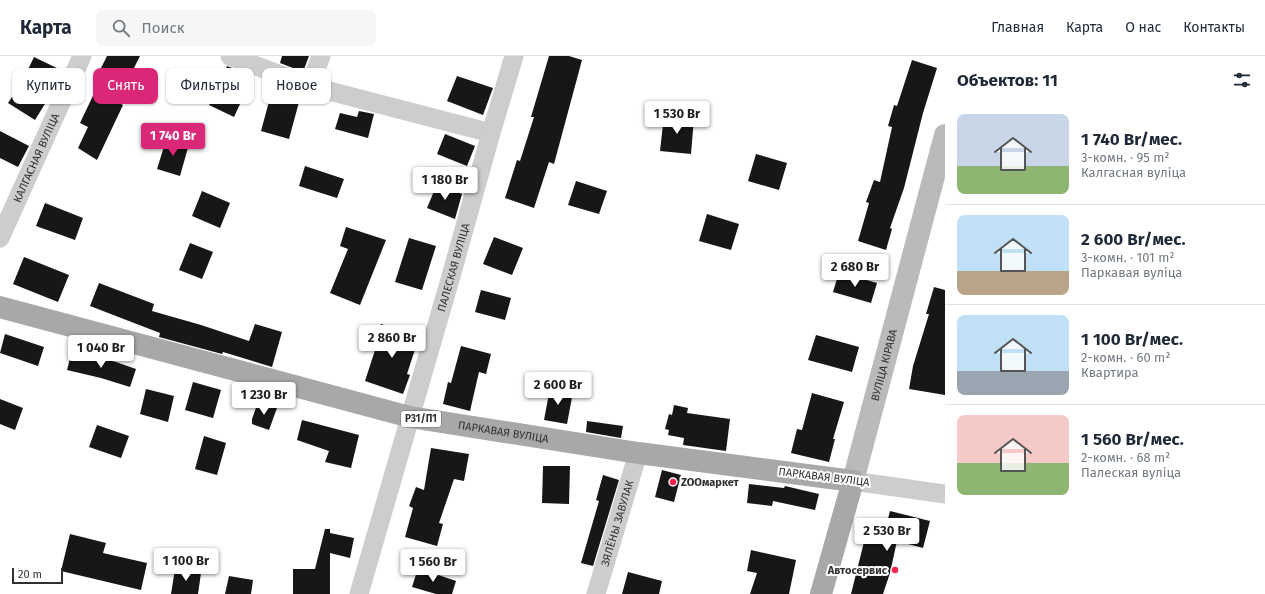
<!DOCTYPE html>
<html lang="ru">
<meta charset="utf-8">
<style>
:root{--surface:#fff;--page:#f6f6f7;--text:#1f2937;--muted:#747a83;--line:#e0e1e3;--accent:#db2777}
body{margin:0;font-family:"Fira Sans",sans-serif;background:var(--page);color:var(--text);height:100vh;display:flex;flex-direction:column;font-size:15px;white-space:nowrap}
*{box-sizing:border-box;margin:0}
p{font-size:13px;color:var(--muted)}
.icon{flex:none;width:22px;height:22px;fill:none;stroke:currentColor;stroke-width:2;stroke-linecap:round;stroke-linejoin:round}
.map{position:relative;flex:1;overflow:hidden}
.sheet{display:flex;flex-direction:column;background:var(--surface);width:320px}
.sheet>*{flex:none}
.top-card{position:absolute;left:12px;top:12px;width:380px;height:36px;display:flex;gap:8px}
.scale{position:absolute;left:12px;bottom:10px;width:51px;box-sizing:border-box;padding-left:4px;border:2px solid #303030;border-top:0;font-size:11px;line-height:14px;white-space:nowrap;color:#303030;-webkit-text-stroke:3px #fff;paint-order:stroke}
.price{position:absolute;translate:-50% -34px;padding:0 9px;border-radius:4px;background:#fff;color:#222;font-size:13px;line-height:26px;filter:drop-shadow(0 1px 2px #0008)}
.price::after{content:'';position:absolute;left:50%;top:24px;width:12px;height:9px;margin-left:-6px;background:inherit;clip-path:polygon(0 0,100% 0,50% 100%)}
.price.on{background:var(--accent);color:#fff}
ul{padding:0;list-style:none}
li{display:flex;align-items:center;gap:12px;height:100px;padding:0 12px}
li+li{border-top:1px solid var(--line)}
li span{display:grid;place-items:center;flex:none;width:112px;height:80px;border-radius:8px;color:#555}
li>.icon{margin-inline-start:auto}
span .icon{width:48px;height:48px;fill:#fffc;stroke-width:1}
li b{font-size:17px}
h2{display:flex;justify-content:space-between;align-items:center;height:48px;padding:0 12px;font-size:17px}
.pill{padding:0 14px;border-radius:8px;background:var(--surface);box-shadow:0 1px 3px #0004;font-size:14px;line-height:36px}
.pill.on{background:var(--accent);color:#fff}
header{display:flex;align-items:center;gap:24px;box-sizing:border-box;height:56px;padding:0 20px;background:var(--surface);border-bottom:1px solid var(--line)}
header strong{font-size:19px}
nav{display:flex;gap:22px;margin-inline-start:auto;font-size:14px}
.search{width:280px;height:36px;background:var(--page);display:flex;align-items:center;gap:10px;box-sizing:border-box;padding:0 14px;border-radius:8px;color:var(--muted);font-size:15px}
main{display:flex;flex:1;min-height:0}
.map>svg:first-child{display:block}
.building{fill:#171717}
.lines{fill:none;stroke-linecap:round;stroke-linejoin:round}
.minor{stroke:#cdcdcd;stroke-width:19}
.secondary{stroke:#bababa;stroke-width:22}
.primary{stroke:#a8a8a8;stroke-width:22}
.poi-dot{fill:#f5244b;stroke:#fff;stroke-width:1.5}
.labels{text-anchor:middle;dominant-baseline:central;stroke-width:4;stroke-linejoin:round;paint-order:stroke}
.shield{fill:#fff;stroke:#6e6e6e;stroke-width:1}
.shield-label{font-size:10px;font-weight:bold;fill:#303030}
.street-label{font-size:11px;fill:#303030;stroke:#fff}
.poi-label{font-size:11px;font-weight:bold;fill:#303030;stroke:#fff;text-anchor:start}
</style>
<header>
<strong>Карта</strong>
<div class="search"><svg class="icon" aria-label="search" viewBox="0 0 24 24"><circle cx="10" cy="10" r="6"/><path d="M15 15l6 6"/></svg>Поиск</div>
<nav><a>Главная</a><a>Карта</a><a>О нас</a><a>Контакты</a></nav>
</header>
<main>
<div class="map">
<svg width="945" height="538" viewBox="0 0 945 538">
<rect width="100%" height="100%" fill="#fff"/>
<path class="building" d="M107,0H140L117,46L123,49L97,104L78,92L88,71L80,67L100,25L96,22Z
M282,0H309L303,16L280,7Z
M549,0H569L582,4L554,108L549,106L534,152L505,142L517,104L520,105L534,61H531Z
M34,1L63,15L51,38L35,64L8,47L23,24Z
M912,4L937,12L923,57L904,132L890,172L892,173L886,194L858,185L869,147L866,146L874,124L880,126L892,71L888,70L894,49L897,50Z
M227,10L253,20L234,61L209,49Z
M457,20L493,32L483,59L447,45Z
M271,38L299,46L289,83L261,75Z
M359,55L374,58L368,82L335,73L340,57L357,61Z
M664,59L694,62L691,98L660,95Z
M0,75L29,90L18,111L0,102Z
M445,78L475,90L467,110L437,98Z
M167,81L189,88L180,120L157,113Z
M756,98L787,107L779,134L748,125Z
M305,110L344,123L337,142L299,130Z
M576,125L607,135L599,158L568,149Z
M437,128L462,138L455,163L427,152Z
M202,135L230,147L220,172L192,160Z
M45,147L83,162L75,184L36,170Z
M707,158L739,168L731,194L699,185Z
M346,171L386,184L360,249L330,237L348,193L340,190Z
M494,181L523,192L512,219L483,208Z
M409,182L436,190L422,234L395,226Z
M190,187L213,196L202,223L179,214Z
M24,201L69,219L58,246L13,228Z
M839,216L877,227L871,247L833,236Z
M99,227L154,248L152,255L201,269L249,285L255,268L282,276L272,311L223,296L222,298L159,281L160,277L90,250Z
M934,231L945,234V339L909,333L913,310L929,258H926Z
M481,234L511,242L505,264L475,256Z
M381,268L419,281L407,318L410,319L403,338L365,325L377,288L374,287Z
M5,278L44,291L38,310L0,297Z
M816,279L859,291L852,316L808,304Z
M461,290L491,298L486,318L479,316L470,355L443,348L448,326L451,327Z
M72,295L116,306L136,313L130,331L101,322L67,314Z
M193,326L221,334L213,362L185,354Z
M550,332L573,336L567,368L544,364Z
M146,333L174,340L168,366L140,358Z
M812,337L844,346L833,383H835L829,406L791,397L797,373L802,374Z
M0,343L23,352L15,374L0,368Z
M258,346L277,352L269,374L252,368V363Z
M674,349L688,352L687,357L730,363L726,395L683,389L684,382L668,379L669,374L665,373L669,358L672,359Z
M302,364L359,379L351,412L325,406L329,395L297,384Z
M587,365L623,370L621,382L586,376Z
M97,369L129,380L121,402L89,391Z
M204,380L226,387L217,419L195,413Z
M431,392L469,398L464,425L454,423L439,467L443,468L437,490L405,481L413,452L409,450L416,431L424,434Z
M543,410H570L569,448L542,447Z
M662,414L681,419L674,446L655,441Z
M603,419L619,424L593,510L581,507L599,445L596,444Z
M749,428L784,432L785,430L819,438L815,454L773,445L772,450L747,447Z
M890,455L930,465L923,492L897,485L890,517L883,538H851L865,482L882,486Z
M325,473H330V477L354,482L350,502L330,497V538H293V513H315Z
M70,478L106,487L103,497L147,507L141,534L61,515Z
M751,494L796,504L789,538H750L757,517L747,515Z
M418,512L456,525L452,538H436L412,531Z
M175,513L201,517L198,538H171Z
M628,516L662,525L659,538H622Z
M229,520L253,524L251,538H225Z"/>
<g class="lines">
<g class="minor">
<path d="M230,0L310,30L491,77"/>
<path d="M310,30L321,0"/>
<path id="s1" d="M0,182L82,0"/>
<path d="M853,425L945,438"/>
<path id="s2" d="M359,538L451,220L491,77L514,0"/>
<path id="s3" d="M596,538L638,397"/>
</g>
<path class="secondary" id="s4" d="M853,425L945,79"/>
<path class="primary" id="s5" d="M0,251L410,361L638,397L853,425L821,538"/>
</g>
<g class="poi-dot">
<circle cx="673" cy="426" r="4"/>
<circle cx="895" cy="514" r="4"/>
</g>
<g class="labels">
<rect class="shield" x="401" y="355" width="40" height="16" rx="3"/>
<g class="shield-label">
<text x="421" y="363">Р31/П1</text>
</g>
<g class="street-label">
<text stroke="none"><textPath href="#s1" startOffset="88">КАЛГАСНАЯ ВУЛІЦА</textPath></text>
<text stroke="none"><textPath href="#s2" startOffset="340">ПАЛЕСКАЯ ВУЛІЦА</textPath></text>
<text stroke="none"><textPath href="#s4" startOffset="120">ВУЛІЦА КІРАВА</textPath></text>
<text stroke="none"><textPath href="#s5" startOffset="519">ПАРКАВАЯ ВУЛІЦА</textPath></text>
<text transform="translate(824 421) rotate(7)">ПАРКАВАЯ ВУЛІЦА</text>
<text stroke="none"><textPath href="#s3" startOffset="74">ЗЯЛЁНЫ ЗАВУЛАК</textPath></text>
</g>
<g class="poi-label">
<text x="681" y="426">ZOOмаркет</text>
<text x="887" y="514" text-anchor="end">Автосервис</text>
</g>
</g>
</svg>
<div class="scale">20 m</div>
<b class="price" style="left:677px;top:79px">1 530 Br</b>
<b class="price on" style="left:173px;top:101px">1 740 Br</b>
<b class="price" style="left:445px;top:145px">1 180 Br</b>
<b class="price" style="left:855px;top:232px">2 680 Br</b>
<b class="price" style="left:392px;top:303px">2 860 Br</b>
<b class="price" style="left:101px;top:313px">1 040 Br</b>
<b class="price" style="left:558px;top:350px">2 600 Br</b>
<b class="price" style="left:264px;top:360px">1 230 Br</b>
<b class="price" style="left:887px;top:496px">2 530 Br</b>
<b class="price" style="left:186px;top:526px">1 100 Br</b>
<b class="price" style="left:433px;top:527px">1 560 Br</b>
<div class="top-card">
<a class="pill">Купить</a>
<a class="pill on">Снять</a>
<a class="pill">Фильтры</a>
<a class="pill">Новое</a>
</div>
</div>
<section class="sheet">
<h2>Объектов: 11<svg class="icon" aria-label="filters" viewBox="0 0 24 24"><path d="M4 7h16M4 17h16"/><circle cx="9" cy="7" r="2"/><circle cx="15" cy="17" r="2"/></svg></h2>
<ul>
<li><span style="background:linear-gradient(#c9d6e8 65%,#8fb573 0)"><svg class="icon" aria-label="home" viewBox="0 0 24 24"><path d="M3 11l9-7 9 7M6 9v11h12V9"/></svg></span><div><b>1 740 Br/мес.</b><p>3-комн. · 95 m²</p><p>Калгасная вуліца</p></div></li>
<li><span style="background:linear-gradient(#bfe0f5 70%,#b9a48a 0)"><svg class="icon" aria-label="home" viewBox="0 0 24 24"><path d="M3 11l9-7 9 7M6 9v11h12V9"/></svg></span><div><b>2 600 Br/мес.</b><p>3-комн. · 101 m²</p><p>Паркавая вуліца</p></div></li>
<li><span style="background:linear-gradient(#bfe0f5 70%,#9aa5b1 0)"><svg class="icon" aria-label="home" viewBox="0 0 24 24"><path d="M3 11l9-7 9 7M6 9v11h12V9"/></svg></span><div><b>1 100 Br/мес.</b><p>2-комн. · 60 m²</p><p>Квартира</p></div></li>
<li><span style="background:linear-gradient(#f6c9c9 60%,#8fb573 0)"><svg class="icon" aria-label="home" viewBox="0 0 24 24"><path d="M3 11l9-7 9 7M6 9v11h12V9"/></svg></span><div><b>1 560 Br/мес.</b><p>2-комн. · 68 m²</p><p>Палеская вуліца</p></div></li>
</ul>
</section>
</main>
